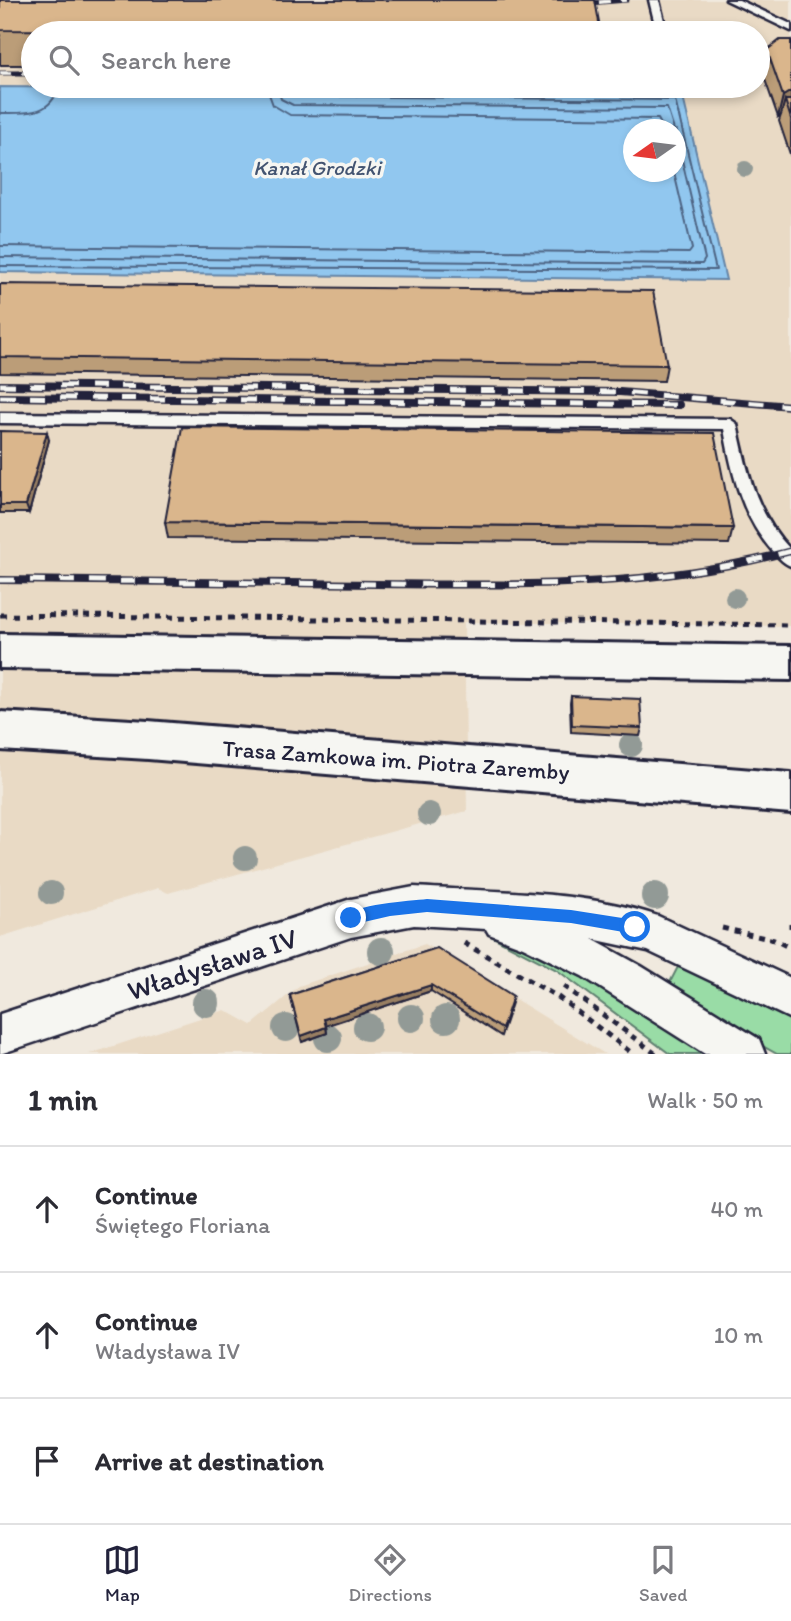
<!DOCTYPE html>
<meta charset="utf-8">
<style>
body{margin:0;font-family:Itim,sans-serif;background:#f7f7f7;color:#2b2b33}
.compass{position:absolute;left:623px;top:119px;width:63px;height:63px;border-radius:50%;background:#fff;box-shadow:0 4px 10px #0003;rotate:256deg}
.stop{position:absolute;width:21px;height:21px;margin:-16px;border:5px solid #1a73e8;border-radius:50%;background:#fff}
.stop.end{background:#1a73e8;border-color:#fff;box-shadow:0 2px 7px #0008}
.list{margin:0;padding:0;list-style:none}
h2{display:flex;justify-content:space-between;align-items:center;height:91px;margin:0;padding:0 28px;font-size:30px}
h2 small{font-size:23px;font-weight:400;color:#7c7c81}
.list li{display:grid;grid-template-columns:46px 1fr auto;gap:21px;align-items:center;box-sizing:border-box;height:126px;padding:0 28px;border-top:2px solid #e1e1e2}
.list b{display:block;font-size:26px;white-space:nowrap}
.list p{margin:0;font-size:23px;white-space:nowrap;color:#7c7c81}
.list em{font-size:23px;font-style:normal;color:#7c7c81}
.icon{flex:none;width:38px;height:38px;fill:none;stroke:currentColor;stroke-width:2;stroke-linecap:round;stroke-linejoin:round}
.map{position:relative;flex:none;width:791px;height:1054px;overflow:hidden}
.search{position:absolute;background:#fff;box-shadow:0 4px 10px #0003;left:21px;right:21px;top:21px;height:77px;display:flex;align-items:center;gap:18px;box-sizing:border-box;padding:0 24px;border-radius:38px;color:#7c7c81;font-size:26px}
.sheet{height:469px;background:#fff}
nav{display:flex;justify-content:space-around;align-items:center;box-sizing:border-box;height:98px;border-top:2px solid #e1e1e2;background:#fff;font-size:19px;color:#7c7c81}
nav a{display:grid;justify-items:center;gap:4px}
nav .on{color:#22223b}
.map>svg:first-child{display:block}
.built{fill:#e9dac5;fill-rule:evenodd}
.green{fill:#99dca6;stroke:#5e7f70;stroke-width:2}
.water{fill:#91c7ef;stroke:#6585a7;stroke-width:2;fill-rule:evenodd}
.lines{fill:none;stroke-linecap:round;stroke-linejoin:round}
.shore{stroke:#4e6483;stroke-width:2}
.service-casing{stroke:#22223b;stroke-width:5}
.minor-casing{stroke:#22223b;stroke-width:5}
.secondary-casing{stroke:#22223b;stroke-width:6}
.path{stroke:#22223b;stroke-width:5;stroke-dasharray:6 6;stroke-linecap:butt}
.service{fill:#f6f6f2;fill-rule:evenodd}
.minor{fill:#f6f6f2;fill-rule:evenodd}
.secondary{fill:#f6f6f2;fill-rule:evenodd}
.rail-far1-casing{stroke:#22223b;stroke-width:5}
.rail-casing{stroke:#22223b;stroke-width:8}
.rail-far1{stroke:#f6f6f2;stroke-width:3.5;stroke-dasharray:11;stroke-linecap:butt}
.rail{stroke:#f6f6f2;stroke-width:5;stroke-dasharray:15;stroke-linecap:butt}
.tree{fill:#929a96}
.wall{fill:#bb9d78;stroke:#22223b;stroke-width:2}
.shaded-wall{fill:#997f62;stroke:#22223b;stroke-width:2}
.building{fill:#dab68c;stroke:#22223b;stroke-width:2}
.route{fill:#1a73e8}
.labels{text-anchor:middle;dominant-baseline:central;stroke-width:7;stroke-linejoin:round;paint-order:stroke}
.far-water-label{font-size:21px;font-style:italic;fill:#435471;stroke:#f6f6f2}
.street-label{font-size:23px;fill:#22223b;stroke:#f6f6f2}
.near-street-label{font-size:28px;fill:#22223b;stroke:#f6f6f2}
</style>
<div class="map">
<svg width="791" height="1054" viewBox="0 0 791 1054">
<rect width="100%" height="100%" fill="#f0e9de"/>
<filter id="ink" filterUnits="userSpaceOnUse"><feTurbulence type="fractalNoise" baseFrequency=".0143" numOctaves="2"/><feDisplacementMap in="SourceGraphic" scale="14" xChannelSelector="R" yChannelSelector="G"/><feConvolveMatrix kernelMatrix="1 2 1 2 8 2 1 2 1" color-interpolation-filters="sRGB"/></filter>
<g filter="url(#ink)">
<g class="built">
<path d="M0,0h791v626l-327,-4 3,189 -299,82 -10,-5 -158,49v-665l726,7 -44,-186 -682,-6zM33,33h725v53h-725z"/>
<path d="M425,944l180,110h-516l136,-44 27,15 47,-39z"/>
</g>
<g class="green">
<path d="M487,934l44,10 180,110h-41l-113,-84z"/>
<path d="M682,959l109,57v38h-14l-112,-62z"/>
</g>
<path class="water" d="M0,87l682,6 44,187 -726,-8zM634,130h42v42h-42z"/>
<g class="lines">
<g class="shore">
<path d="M266,86l7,19 17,10 368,4 6,11"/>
<path d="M277,86l4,13 12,6 374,3 7,22"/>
<path d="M0,113c26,0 51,3 59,-27"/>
<path d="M0,246l689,7 3,-4 -18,-77"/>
<path d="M0,257l702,7 3,-5 -29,-125"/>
<path d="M0,266l716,4 -41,-170 -381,-4 -7,-3 -1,-7"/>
</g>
<g class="service-casing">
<g id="service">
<path d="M649,0h10l8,33h-10z"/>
<path d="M726,0h13l52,24v7z"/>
<path d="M0,413l730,6 7,5c10,48 19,90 54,126v16c-7,-2 -11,-8 -17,-13 -32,-35 -42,-79 -50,-124l-724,-6z"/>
</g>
</g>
<g class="minor-casing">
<path id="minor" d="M414,887c80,5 167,3 244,29l133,62v41l-143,-68 -56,-12 49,27 118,73 6,15h-60l-123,-78 -59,-29 -34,-13 -3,-5 -72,-4 -63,12 -351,117v-40l351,-115z"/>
</g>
<g class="secondary-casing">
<g id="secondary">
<path d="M0,634l791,12v34l-791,-12z"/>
<path d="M0,712l148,9 643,52v40l-643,-54 -148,-9z"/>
</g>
</g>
<g class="path">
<path d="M0,615l791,10"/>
<path d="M791,924v4"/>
<path d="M722,928l52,12 17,8"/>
<path d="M464,943l94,54 75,57"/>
<path d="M564,986l92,68"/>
</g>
<use href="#service" class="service"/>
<use href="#minor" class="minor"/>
<use href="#secondary" class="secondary"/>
<g class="rail-far1-casing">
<g id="rail-far1">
<path d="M577,4l50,-4"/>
<path d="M758,53l33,-11"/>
<path d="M0,73h33"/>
</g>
</g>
<g class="rail-casing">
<g id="rail">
<path d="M0,385l620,7 171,14"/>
<path d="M0,397l679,8"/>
<path d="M0,580c125,1 251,3 376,4 146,1 272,5 415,-33"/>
</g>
</g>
<use href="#rail-far1" class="rail-far1"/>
<use href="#rail" class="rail"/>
</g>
<g class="tree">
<circle cx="745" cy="169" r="8"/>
<circle cx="735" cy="598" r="10"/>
<circle cx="631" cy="745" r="12"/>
<circle cx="429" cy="814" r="12"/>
<circle cx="245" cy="858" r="12"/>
<circle cx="51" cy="893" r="12"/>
<circle cx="655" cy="896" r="14"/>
<circle cx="381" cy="951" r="14"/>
<circle cx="206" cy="1003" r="14"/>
<circle cx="411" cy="1018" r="14"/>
<circle cx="446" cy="1019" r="14"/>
<circle cx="367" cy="1027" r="14"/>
<circle cx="286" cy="1028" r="14"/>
<circle cx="328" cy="1038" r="14"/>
</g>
<g class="wall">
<path d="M0,0l601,33h-568v32h-33z"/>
<path d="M791,40v117l-12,-36 2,-6 -3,2 -16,-46 5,-21z"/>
<path d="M0,284l667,81 -3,16 -664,-8z"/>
<path d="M0,431l49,9 -20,73h-29z"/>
<path d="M165,522l568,6 -4,16 -561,-6z"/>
<path d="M571,696l71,32 -2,8 -69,-4 -1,-29z"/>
<path d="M437,948l75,55 -11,33 -70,-45 -105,34 1,8 -25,9 -12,-47z"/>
</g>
<g class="shaded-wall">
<path d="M791,91v18l-6,-9 -4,15 -3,2 5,-21z"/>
<path d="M47,432l2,8 -20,73 -3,-8z"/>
<path d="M431,985v6l-106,35 -1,-7z"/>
<path d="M326,1027l1,6 -25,9 -1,-6z"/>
</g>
<g class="building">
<path d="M0,0h595l6,33h-252l-349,-3z"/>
<path d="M780,40h11v51l-8,5 -16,-46z"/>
<path d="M785,100h6v19z"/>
<path d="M0,284l653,7 14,74 -667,-8z"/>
<path d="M182,427l532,6 19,95 -568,-6z"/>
<path d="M0,431l47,1 -21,73h-26z"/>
<path d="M571,696l69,3 2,29 -70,-3z"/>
<path d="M437,948l76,48 -11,33 -71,-44 -107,34 2,8 -25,9 -11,-41z"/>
</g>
</g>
<path class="route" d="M427,899l144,11 64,10 7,7 -7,7 -64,-11 -144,-11 -37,4 -39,9 -7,-7c8,-14 66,-17 83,-19z"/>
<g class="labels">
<g class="far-water-label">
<text x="317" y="167">Kanał Grodzki</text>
</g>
<g class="street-label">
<text transform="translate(396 760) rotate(4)">Trasa Zamkowa im. Piotra Zaremby</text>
</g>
<g class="near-street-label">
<text transform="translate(212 964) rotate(-18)">Władysława IV</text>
</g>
</g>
</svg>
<svg class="compass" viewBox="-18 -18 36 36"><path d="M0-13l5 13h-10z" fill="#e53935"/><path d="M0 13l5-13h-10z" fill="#7c7c81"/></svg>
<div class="stop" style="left:635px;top:927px"></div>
<div class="stop end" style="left:351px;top:918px"></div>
<div class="search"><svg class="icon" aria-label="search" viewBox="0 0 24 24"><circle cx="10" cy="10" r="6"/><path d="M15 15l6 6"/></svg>Search here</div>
</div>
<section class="sheet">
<h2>1 min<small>Walk · 50 m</small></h2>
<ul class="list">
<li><svg class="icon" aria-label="ahead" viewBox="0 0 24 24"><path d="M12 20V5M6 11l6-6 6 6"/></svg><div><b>Continue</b><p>Świętego Floriana</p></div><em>40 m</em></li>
<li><svg class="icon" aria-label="ahead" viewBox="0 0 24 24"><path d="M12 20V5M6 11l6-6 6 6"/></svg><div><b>Continue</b><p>Władysława IV</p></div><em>10 m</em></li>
<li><svg class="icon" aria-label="arrive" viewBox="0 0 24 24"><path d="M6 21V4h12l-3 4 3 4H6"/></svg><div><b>Arrive at destination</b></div></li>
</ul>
</section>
<nav>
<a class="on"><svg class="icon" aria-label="map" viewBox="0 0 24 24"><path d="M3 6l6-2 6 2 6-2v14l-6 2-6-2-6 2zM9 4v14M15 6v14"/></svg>Map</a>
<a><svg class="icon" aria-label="directions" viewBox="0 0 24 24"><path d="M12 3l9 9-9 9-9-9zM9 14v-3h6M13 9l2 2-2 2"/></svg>Directions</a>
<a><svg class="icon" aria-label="saved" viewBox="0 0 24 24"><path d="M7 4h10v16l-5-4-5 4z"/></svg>Saved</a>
</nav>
